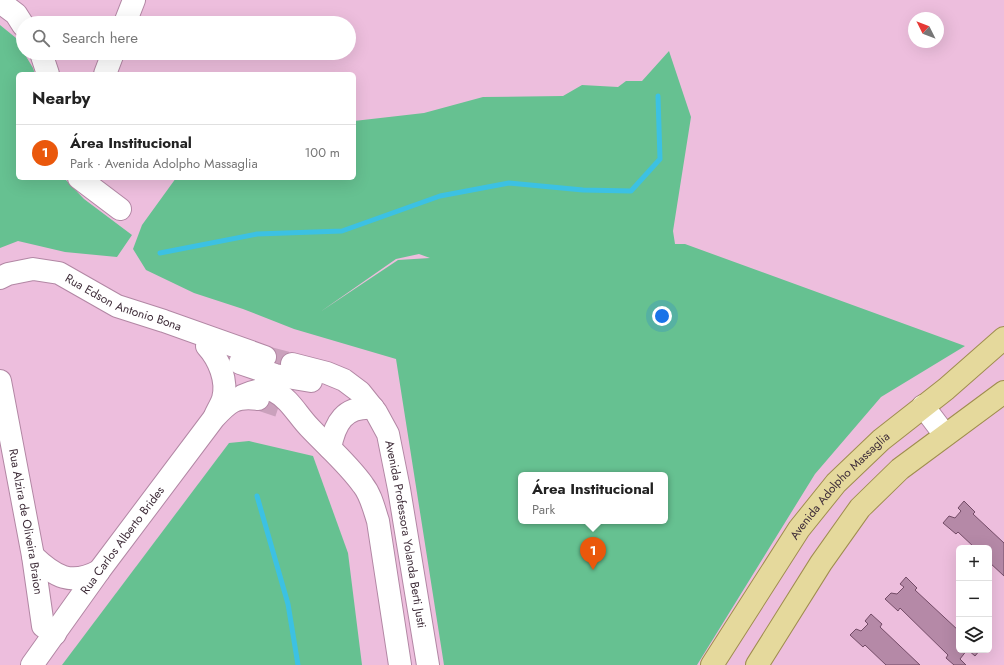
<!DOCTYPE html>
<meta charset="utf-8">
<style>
body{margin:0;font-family:Jost,sans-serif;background:#f2f2f2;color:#222}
.controls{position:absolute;right:12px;bottom:12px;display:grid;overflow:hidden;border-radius:6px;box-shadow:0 4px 16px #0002}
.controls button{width:36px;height:36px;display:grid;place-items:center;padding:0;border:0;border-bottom:1px solid #e0e0e0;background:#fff;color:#222;font:20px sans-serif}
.compass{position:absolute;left:908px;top:12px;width:36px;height:36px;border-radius:50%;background:#fff;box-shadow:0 4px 16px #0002;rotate:312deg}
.you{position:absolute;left:662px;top:316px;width:14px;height:14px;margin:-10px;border:3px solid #fff;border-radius:50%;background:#1a73e8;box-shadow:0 0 0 6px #1a73e833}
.badge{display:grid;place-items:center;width:26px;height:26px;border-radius:50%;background:#ea580c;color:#fff;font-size:13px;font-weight:700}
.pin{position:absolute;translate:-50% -33px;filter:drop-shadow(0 1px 2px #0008)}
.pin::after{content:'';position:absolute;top:21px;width:14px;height:12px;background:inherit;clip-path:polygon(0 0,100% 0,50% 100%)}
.popup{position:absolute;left:518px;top:472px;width:150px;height:52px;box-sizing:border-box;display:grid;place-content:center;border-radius:6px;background:#fff;filter:drop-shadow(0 1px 3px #0005);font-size:13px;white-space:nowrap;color:#767676}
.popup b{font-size:15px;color:#222}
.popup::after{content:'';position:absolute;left:50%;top:100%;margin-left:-8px;border:8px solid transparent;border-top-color:#fff}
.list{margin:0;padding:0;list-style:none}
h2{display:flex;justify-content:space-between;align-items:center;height:52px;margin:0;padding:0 16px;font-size:17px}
h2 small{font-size:13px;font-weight:400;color:#767676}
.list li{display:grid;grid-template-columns:26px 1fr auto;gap:12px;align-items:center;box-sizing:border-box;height:56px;padding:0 16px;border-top:1px solid #e0e0e0}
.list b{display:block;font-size:15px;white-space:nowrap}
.list p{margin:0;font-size:13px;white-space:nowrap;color:#767676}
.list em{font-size:13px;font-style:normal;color:#767676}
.icon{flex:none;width:22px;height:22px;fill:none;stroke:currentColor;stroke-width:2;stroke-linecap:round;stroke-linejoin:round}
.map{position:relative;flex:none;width:1004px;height:665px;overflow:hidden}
.search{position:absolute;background:#fff;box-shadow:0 4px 16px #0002;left:16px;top:16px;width:340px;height:44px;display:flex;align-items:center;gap:10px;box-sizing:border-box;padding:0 14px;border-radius:22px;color:#767676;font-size:15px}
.panel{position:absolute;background:#fff;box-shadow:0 4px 16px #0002;left:16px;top:72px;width:340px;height:108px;border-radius:6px}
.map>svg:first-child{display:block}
.green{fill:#66c191;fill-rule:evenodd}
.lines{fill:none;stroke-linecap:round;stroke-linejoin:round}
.stream{stroke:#3cc1e3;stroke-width:5}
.building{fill:#b589a7;stroke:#734b66}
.minor-tunnel{stroke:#caa1bc;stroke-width:22;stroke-dasharray:22 11;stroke-linecap:butt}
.minor-casing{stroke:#b287a4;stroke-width:24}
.major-casing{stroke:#9f8d4e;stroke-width:24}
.minor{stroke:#fff;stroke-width:22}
.major{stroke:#e5d99c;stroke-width:22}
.labels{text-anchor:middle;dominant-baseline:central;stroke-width:3;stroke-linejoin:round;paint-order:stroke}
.street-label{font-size:12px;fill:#3f2d39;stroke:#facbea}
</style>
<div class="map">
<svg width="1004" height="665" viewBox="0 0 1004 665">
<rect width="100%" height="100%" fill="#edbedd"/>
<g class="green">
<path d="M0,25l16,13 7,15h1l9,15 2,6h-17v104h46l20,21 48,36 -15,22 -52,-5 -47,-11 -18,7z"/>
<path d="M669,51l22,66 -18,114 2,13h10l280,102 -84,51 -66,77 -118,191h-253l-48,-306 -102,-30 -51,-20 -49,-16 -48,-23 -13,-21 9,-24 34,-47h178v-57l70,-8 59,-16 80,-1 19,-11 36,2 8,-6h16zM419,254l11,4 -32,2 -78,52 76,-53zM521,475h144v46h-144z"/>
<path d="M249,441l64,15 35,97 14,112h-300l167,-222z"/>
</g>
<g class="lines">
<g class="stream">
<path d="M160,253l97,-19 85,-3 98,-35 69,-13 74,7 48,1 29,-32 -2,-63"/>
<path d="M257,496l31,108 10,61"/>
</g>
</g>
<g class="building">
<path d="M964,501l11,11 -2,2 31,29v33l-15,-14v-14h-14l-17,-16 -2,2 -13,-11 6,-7 6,2 6,-7 -3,-3z"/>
<path d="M906,577l11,11 -2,2 44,41v19h8l-7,9 6,6h-12l-8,-7 2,-3 -48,-47 -2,3 -13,-12 6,-6 6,1 7,-7 -4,-3z"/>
<path d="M871,614l11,10 -2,3 40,38h-34l-21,-20 -2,2 -13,-12 6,-6 5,2 7,-7 -3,-3z"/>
<path d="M968,650h12l-5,6z"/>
</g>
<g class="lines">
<g class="minor-tunnel">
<path d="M265,357l27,7"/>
<path d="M258,399l24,8"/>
</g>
<g class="minor-casing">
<g id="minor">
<path d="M0,2l16,12 7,11"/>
<path d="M125,23l9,-23"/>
<path d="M41,53l7,21"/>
<path d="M105,74l8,-21"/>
<path d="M79,178l41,31"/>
<path id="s1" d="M0,278l8,-4 25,-5 26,4 58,33 47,15 101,36"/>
<path d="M207,346c12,13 21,35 16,53 -2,6 -6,12 -8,17"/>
<path d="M240,363l35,12 36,6"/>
<path id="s2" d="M292,364l35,9 17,7 16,12 16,20 12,22 11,55 29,176"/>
<path id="s3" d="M0,381l33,175 10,70 12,8"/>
<path d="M242,396c9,-4 22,-9 32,-5 16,8 24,25 36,37 18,19 38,36 53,57 8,10 11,24 15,36l22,144"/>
<path d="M923,406l22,29"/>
<path d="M330,448c5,-25 14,-42 43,-40"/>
<path d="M33,556c22,21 38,30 66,15"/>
<path id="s4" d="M32,665l67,-94 115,-153c15,-16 21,-22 44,-19"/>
</g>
</g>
<g class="major-casing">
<g id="major">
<path id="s5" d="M712,665l87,-136 37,-46 45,-43 65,-51 58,-51"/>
<path d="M757,665l64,-102 39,-55 40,-39 104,-77"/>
</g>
</g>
<use href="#minor" class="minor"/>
<use href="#major" class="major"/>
</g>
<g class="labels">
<g class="street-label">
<text stroke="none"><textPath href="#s1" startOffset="132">Rua Edson Antonio Bona</textPath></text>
<text stroke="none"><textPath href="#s5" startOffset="221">Avenida Adolpho Massaglia</textPath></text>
<text stroke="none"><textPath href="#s3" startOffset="143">Rua Alzira de Oliveira Braion</textPath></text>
<text stroke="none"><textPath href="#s2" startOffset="227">Avenida Professora Yolanda Berti Justi</textPath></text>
<text stroke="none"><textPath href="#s4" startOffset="154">Rua Carlos Alberto Brides</textPath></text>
</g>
</g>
</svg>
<div class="controls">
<button>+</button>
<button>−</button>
<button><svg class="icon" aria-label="layers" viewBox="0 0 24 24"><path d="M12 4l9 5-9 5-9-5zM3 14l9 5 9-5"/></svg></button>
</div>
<svg class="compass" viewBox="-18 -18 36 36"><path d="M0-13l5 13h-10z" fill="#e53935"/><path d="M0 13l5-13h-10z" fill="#767676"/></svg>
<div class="you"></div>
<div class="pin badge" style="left:593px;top:570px">1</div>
<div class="popup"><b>Área Institucional</b>Park</div>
<div class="search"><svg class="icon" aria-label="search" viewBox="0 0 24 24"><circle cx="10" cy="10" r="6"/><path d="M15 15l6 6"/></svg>Search here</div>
<section class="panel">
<h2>Nearby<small></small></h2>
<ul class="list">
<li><span class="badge">1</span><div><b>Área Institucional</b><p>Park · Avenida Adolpho Massaglia</p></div><em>100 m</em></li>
</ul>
</section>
</div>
